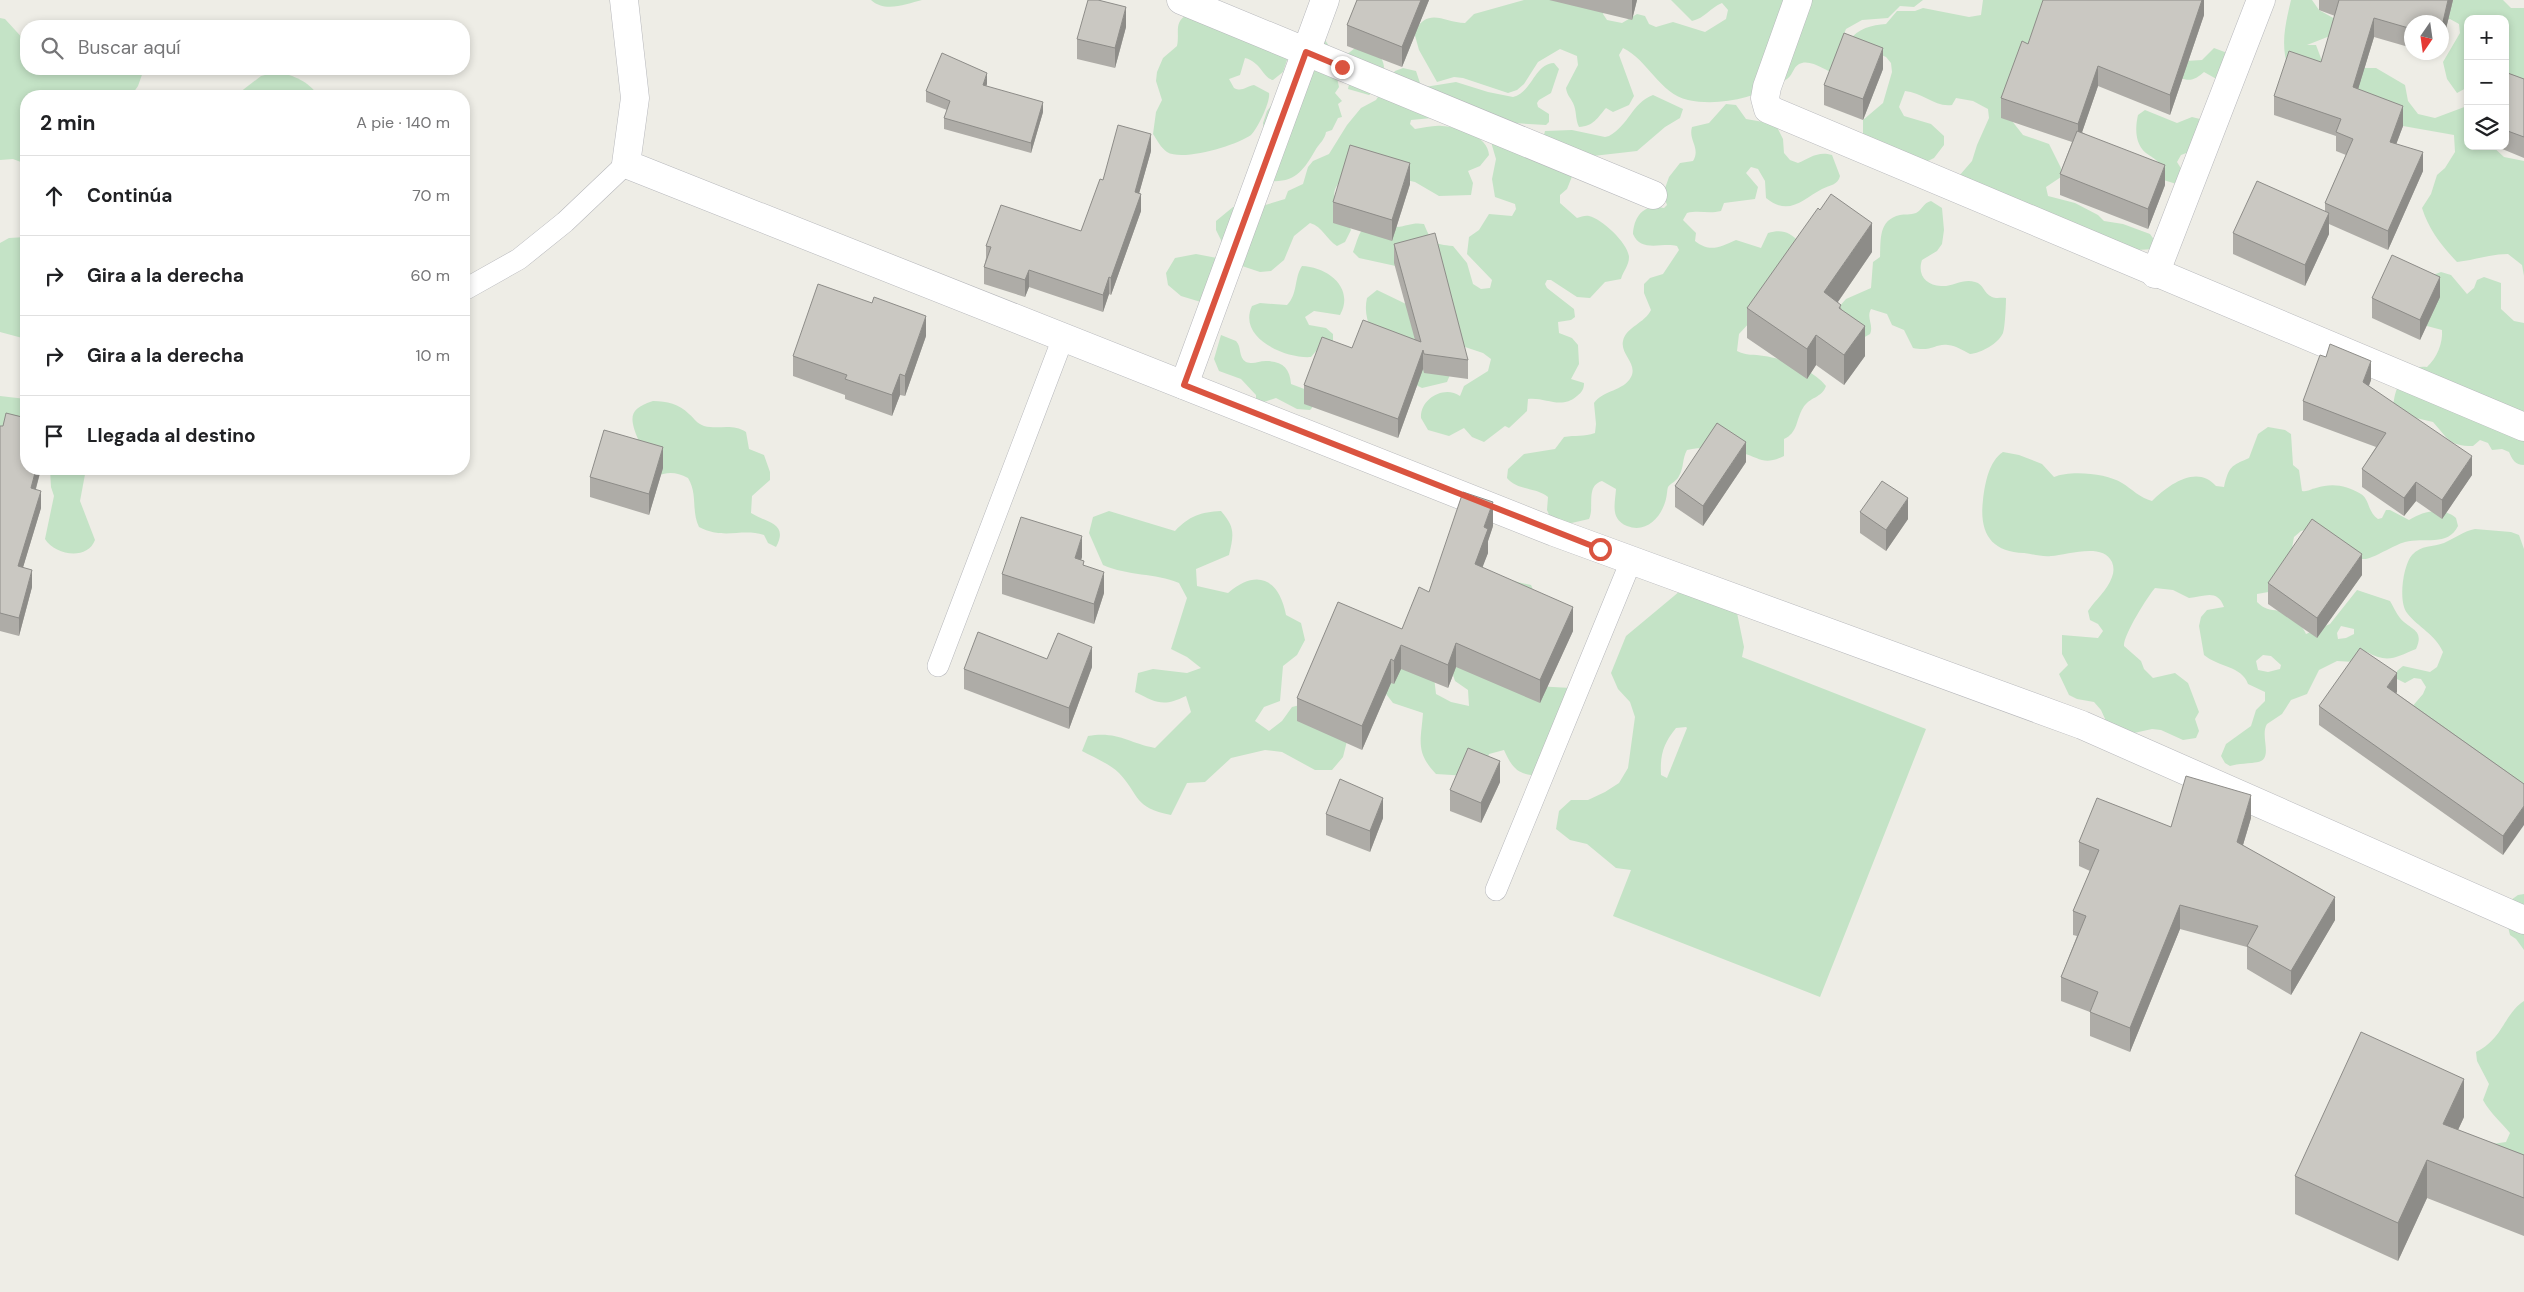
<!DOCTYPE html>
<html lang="es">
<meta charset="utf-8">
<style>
body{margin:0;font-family:"DM Sans",sans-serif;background:#f2f2f2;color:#202124}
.controls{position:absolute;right:15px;top:15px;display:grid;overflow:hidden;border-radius:10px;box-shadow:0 2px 8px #0003}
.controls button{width:45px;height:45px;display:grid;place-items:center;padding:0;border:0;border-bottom:1px solid #e0e0e0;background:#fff;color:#202124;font:25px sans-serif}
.compass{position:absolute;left:2404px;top:15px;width:45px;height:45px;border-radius:50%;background:#fff;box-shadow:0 2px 8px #0003;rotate:193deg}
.stop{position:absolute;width:15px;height:15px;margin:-11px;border:4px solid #da5440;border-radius:50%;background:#fff}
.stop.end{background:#da5440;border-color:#fff;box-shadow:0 1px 5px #0008}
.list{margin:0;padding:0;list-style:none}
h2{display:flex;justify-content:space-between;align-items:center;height:65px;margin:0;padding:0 20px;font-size:21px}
h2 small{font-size:16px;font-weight:400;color:#757577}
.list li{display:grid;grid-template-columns:32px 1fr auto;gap:15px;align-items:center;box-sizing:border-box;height:80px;padding:0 20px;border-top:1px solid #e0e0e0}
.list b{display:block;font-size:19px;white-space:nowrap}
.list em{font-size:16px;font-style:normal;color:#757577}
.icon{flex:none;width:28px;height:28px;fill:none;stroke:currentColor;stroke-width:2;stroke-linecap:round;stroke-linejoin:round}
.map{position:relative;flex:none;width:2524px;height:1292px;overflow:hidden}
.search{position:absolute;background:#fff;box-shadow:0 2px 8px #0003;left:20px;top:20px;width:450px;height:55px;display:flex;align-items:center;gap:12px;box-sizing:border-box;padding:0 18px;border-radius:20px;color:#757577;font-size:19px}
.panel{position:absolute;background:#fff;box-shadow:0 2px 8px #0003;left:20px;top:90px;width:450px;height:385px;border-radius:20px}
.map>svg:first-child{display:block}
.green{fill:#c4e3c6;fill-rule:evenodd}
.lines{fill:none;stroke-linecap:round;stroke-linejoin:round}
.lane-casing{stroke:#b6b7bb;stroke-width:22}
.street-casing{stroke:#b6b7bb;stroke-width:29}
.lane{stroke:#fff;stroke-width:21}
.street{stroke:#fff;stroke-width:28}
.wall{fill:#aeaca7}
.shaded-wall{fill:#8d8c88}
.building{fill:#cac8c2;stroke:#8d8c88}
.route{stroke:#da5440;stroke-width:6}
</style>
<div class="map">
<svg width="2524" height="1292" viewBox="0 0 2524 1292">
<rect width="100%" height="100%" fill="#eeede6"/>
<g class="green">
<path d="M871,0h51c-16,4 -37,13 -51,0z"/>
<path d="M1524,0h85l-6,14 4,6 15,3 15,-9 8,2 4,8 7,3 17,-5 32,10 21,-13 2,-9 -6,-7c-12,5 -17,15 -30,18l-21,-21h252l-9,7 -14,-1 -12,12 -26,2 -16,9 -3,7 -5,39c-11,-3 -25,-15 -36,-12 -9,2 -8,11 -15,16 -27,18 -67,28 -99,21 -28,-6 -40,-40 -65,-52l-4,7 15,41 -5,9 -16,7 -7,-4c-9,10 -12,18 -27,19 -4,-8 -2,-16 -6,-24 -3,-6 -6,-8 -7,-15l12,-23 -1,-9 -17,-7 -22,13 -14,22 -7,6 -9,3 -45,-15 -9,-1 -17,5 -18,-32 -5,-18c15,-26 30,-9 51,-9l9,-9z"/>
<path d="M1983,0h65l-36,121 11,14 26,9 12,24v9l-15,10 2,9 27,7 23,12 6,6 19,3 27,10 5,7v8l-19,1 -177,-74 13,-15 5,-16 12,-27 -1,-9 -15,-8 -17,-3 -4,7c-16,3 -30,-13 -47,-14l-6,16 5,9 27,8 13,12v9l-10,13 -8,4 -63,-26v-16l20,-17 9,-31 -1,-9 -5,-6 -37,-16c9,-13 23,-16 37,-17l11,-13h18l8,-3 46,9 12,-2z"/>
<path d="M2291,0h21l7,10 16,9v15l-28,11h9l6,16 -33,10c-9,-26 -4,-45 2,-71z"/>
<path d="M2406,0h97l8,8h13v82l-19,-13v-58h-37v68l-11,6 -10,-14 -4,-17 17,-29 -1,-9 -9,-5 -11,3z"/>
<path d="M1188,14l80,37 10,-7 12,7 -7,21 -10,8c-10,-2 -12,-18 -28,-22l-5,17 -11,4 5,9c8,4 11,-1 20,-3l15,8c2,8 -12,37 -18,42 -14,10 -68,27 -84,17 -6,-4 -10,-12 -14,-18l3,-22 6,-12 -6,-19 1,-9 6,-14 14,-12c3,-14 -4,-24 11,-32z"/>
<path d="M0,18l5,1 21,23v27h118l-6,17 -7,10h-105v68l-13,-5 -13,1z"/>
<path d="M1323,37l10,15 12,4 10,-8 25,8c9,14 3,31 -11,39l-21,-6 1,-5 -12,-6 2,9 -4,6 7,8 -4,3 4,13 -4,1 -6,12 -6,2c-1,7 -6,11 -10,17 -12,21 -21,34 -46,32l-7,-58 4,-12z"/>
<path d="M2214,48l16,6 -10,27 -16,-9c-8,7 -13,10 -24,6l5,-17 17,-1z"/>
<path d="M1554,63l5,6 -8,24 -12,7 -2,3 1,4 11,7v8l-3,3 -114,-7 -21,2 -1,4 5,5c9,-1 18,-4 27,-3 17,1 46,10 47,29l-9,11 -12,5 5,12 -2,12 -32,1 -24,-14 -9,-2 -68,4c-12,16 8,30 13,46l-6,12 -8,4c-11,-7 -14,-19 -27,-23l-16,13 -10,24 -13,11 -11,1 -18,-6 -38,37 -23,-7 -13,-11 -2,-12 9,-15 21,-4 21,4 5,-16 -6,-12v-9l17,-14h26l26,-8 3,-8 15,-7 5,-17 5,-6 16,-7 18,-29 14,-17 15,-8 19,-29 8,-3 13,3 5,15 4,1 31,-5 32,10 25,5c19,-4 21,-33 41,-34z"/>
<path d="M2358,68h18l29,17 3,16 10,13 17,4 32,-12 1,40h24l12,11 20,4v115l-2,-11 -14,-11c-17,0 -33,6 -51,8 -16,-17 -28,-32 -35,-54l9,-14 6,-19 8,-7 10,-16 -1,-17 -51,-9 -2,-8 -32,-11 -15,-22z"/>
<path d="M277,72c19,4 30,9 42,24h-84l26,-20z"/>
<path d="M1653,95l30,14 -3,9 -15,9 -28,24 -44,5 -20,18 -6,15 -7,6v8l17,15c4,-1 8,-3 12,-2 13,3 39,27 40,41 0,9 -6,14 -8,22l-16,3 -15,16 -13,-1 -26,-17h-4l-2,4 2,4 27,21 1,8 -4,3 -13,2 1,11 13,5 6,7 1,19 -8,15 13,4c0,6 -2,9 -7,13 -16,14 -31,1 -49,3l-1,12 -18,17 -4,-2 -21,16 -12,-5 -8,-9 -15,8 -21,-6 -7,-12c-1,-19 23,-33 39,-22l4,-10 24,-15 3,-12 -8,-6 -21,-7 -15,36 -25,6 -8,-4c-19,-23 -55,-52 -47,-86l10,-8 29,14 46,-2 -6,-25 -87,-19 -6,-6c6,-15 7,-33 29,-28 4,1 11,4 15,3 10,-1 16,-5 27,-3 8,20 10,20 29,22l14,17 6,21 8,5 9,-1 2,-8 -25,-26 2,-17 10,-7 10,-16 23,2 4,-7 -1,-5 -20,-7 -3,-18 4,-20 -5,-17 53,-7 1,-4 27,-1 33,7 4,-1c21,-12 22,-32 44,-41z"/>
<path d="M1726,104l10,1 10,14 23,4 8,4 6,12 1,14 6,7 8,3c13,-5 19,-12 34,-8l8,21c-2,9 -10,9 -18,13 -19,10 -33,28 -56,9l-1,-17 -7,-12 -7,-2 -5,6 12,14 -3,12 -31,4 -3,8c-12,3 -22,-1 -34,2l-4,7 13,13 -1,8c15,12 25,6 41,-1l25,8 7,-15c14,-4 22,-1 31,9l-48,79 -12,13 -2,17c9,5 17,3 27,5 21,3 48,13 62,30 -4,12 -17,11 -23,22 -7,11 -5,25 -19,31v17c-21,10 -23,2 -42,-3 -18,-5 -36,-7 -55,-3 -5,9 -3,18 -8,26 -2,5 -8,7 -11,11 -1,3 -1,8 -2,12 -4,17 -19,35 -39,27 -17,-7 -12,-22 -11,-37l-14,-8c-17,5 -7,26 -13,38l-22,5 -17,-7 -3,-7 1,-13c-12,-10 -30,-6 -41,-19l1,-9 16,-15 31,-5 9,-12c11,-2 20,0 31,-4l1,-9 -2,-21c9,-13 30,-12 37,-26 7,-13 -11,-23 -8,-36 3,-14 22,-18 28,-31l-7,-17v-9l6,-6 13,-4 16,-24 -2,-4c-15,-4 -36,7 -44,-12 1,-18 11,-31 31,-26l3,-3 -4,-11 6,-17 11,-14 13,-2c8,-13 -5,-21 -1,-34l17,-4z"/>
<path d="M2145,110l32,13 15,-6 8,2 -11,33 -8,3 -4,7 5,8 1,16 -26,-8 2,-15c-4,-5 -8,-6 -13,-10 -11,-9 -11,-25 -8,-38z"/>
<path d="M1931,201l11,7 2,22 -2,14 -5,7 -15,9c-5,15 4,25 19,26 12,1 22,-8 34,-4 9,2 8,11 17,15 5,2 9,0 14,1 0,7 -1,30 -3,35 -5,11 -22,20 -33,21 -8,-4 -13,-8 -22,-9 -12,-2 -16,7 -35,3l-9,-18 -12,-5 -5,-11 -16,-5c-5,9 3,16 -1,25l-7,4 -34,-20 17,-19 25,-11 2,-26 7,-5c1,-17 -2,-37 20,-42 4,-1 11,0 16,-2 6,-3 7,-10 15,-12z"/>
<path d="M26,237v102l-26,-7v-89l9,-5z"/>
<path d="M1302,266c26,1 53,22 38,49l-26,-4 -9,6 4,8 17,3 7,6v8l-16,8 -6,7c-25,2 -74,-19 -59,-51l8,-3 27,2c11,-11 7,-27 15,-39z"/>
<path d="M2441,272l10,3 16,19 7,-6 3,-8 7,-3 17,6v26l13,12 10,2v142c-9,0 -12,-6 -15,-13l-7,-3 -10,1 -4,-7 -8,-3 -7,6c-25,0 -25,-8 -40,-24l-34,-8 -6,-7c2,-20 11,-43 34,-40 10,-9 16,-24 15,-37l-15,-4 -6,-4 12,-47z"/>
<path d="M1221,335l15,6c6,6 2,16 10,21 8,3 12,-1 20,-1 16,0 24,7 25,23l16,6c4,7 10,14 3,20l-13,-1 -21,-11 -12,4 -8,-2v-5l-15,-16 -22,-8 -5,-12z"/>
<path d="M0,396l26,3v27l-26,2z"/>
<path d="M653,401c14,0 26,3 36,13 6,5 7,9 15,12 15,4 28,-3 42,6l3,17 15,6 6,17v8l-18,16 -1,17c16,10 38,10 25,34l-8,-4 -4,-8c-23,-7 -40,5 -65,-8 -8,-16 -1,-33 -11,-49 -12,-6 -20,-7 -33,-1l-20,-30 3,-8c-9,-22 -9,-30 15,-38z"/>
<path d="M2268,427l17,3 6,4 2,31 6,5 3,21c6,1 8,-2 14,-3 16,-5 30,-3 45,6 9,6 6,17 17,25l4,-1 4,-8h4l19,10c14,-9 34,-14 47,-2l2,8c-10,21 -34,11 -53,16 -12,3 -33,18 -42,17 -21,-2 -38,-18 -54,-30l-8,2 -7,6 -3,16 -17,38 -17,3v8c8,8 12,7 22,9 10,4 24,14 27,23l24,-10 27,-34 33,11c3,5 6,12 10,17 10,12 25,11 16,31 -20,8 -28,15 -49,3l-13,10 -17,-1 -18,9 -12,24 -16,6 -9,14 -15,10c-7,11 5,31 -6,37 -7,3 -22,2 -31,5l-5,-3 -4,-7 5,-12 25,-18 5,-16 9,-9v-9l-17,-8c-6,-18 -30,-17 -44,-29l-5,-29 2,-9 6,-7 17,-3c-7,-19 -20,-10 -35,-9l-16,-8 -18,-2c-8,9 -32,48 -31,58l17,15 3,8 9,9 22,-5 13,10 11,29 -4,7 4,12 -3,7 -13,2 -22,-10 -9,-1 -18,4 -28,-12 -5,-11 -7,-8 -17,-3 -8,-4 -10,-21 9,-9 -6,-11v-19l36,3 5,-7 -5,-7 -8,-4 -2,-9c8,-12 19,-20 24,-34 2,-5 2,-10 0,-15 -9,-20 -45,-7 -61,-6 -9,1 -18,-2 -27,-3 -33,-1 -45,-20 -41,-53 2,-17 6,-39 20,-48l16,3 23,9 12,13c16,-7 53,-4 68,6 10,6 18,15 30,18 16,-16 45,-37 64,-15l8,1c5,-21 7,-21 25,-29l9,-24zM2341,626l13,3v5l-8,4 -8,1 -1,-6zM2263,655l8,1 10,9 -1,4 -12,3 -10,-2 -2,-9z"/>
<path d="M50,469h36l-6,32 15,39c-8,21 -40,15 -50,-1l9,-43 -3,-9z"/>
<path d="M1109,511l66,20c14,-15 26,-19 46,-20 14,16 13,23 8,44l-33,14 1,17 31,7c29,-25 51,-14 58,22l15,8 4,17 -8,15 -14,11 -3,35 -16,6 -9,14 14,10 13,-10 10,-14 16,-4 39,38 -4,16 -11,13h-17l-33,-18 -17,-2 -34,8 -26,24 -18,1 -16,32c-38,-8 -30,-18 -52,-42 -9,-9 -26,-16 -37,-22l6,-15c30,-5 40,7 67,12l36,-36 -5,-16c-23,11 -29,7 -51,-4l3,-19 15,-4 34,4 14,-5 -14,-11 -16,-8 16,-51 -8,-15c-24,-10 -51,-7 -76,-18l-14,-32 4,-16z"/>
<path d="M2475,529l36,3 8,3 5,14v240l-113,-81 12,-14 3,-7 -5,-8 -7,-1 -9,5 -8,-4v-8l6,-5 27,6 7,-5 6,-15c-8,-18 -24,-24 -36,-39 -9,-11 -4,-48 5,-58 9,-10 21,-8 32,-12 11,-5 20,-12 31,-14z"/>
<path d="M1444,577l69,4 18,4 7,16 -3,85 36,2 -28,88c-23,-1 -29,-4 -39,-26l-15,4 -5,18 -16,4 -32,-2c-21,-22 -15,-33 -13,-61l-30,-10 -10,-13 18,-24 33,11 2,17 15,8 18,4 -1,-16 -13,-9 -25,-77v-17z"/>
<path d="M1680,591l57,22 7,34 -2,10 184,72 -106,268 -207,-81 18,-46 -15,-2 -29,-24 -17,-4 -14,-11 3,-18 12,-11h17l17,-8 14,-9 9,-15 7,-51 -5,-15 -12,-13 -7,-16 15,-37zM1686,727l1,1 -20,50 -6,-3c-1,-20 2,-31 15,-47z"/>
<path d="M2524,894v56l-8,-11 -6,-4 -2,-8 3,-27 7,-5z"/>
<path d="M2524,1001v155l-45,-10 27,-4 4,-9c-9,-11 -20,-20 -27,-33l6,-16 -12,-23 -1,-9c28,-14 27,-37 48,-51z"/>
</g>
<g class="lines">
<g class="lane-casing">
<g id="lane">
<path d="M464,290l55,-31 46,-37 61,-58"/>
<path d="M938,666l125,-328"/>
<path d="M1496,890l135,-329"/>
</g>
</g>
<g class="street-casing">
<g id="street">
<path d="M624,0l11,98 -9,66 928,368 528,193 442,195"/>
<path d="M1181,0l472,195"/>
<path d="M1798,0l-31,87 -2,11 3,11 756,318"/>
<path d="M2155,274l106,-274"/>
<path d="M1184,385l141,-385"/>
</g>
</g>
<use href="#lane" class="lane"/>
<use href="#street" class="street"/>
</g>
<g class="wall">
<path d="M1357,0h72l-27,67 -55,-21v-21z"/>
<path d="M1549,0h88l-5,20z"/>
<path d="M2204,0v15l-34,100 -72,-29 -16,46 83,53 -17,44 -88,-34v-21l12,-32 -71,-24v-20l27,-54z"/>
<path d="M2319,0h134l-11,45v-23h-30v26l-38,-11 -16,52 45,37 -7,18 27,27 -35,79 -59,-26v10l-24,52 -72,-32v-21l92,-22v-8l21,-48 -10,-4v-15l-62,-21v-19l47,-34 14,-46 -16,-6z"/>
<path d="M1126,27l-11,41 -38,-9v-20z"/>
<path d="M2426,52h14l-1,4z"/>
<path d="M1883,69l-20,51 -39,-15v-20z"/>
<path d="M2505,72l19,7v79l-29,-12h10z"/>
<path d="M987,84l-1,2 57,26 -12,41 -87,-24v-11l3,-8 -21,-8v-11z"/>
<path d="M1151,151l-12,42 2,18 -30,84 -2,-1 -6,18 -74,-25 -4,10 -41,-13v-17l2,-9v-12l95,-15 22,-51z"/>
<path d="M1410,184l-18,57 -59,-18v-21z"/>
<path d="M1394,244l74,116v19l-44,-6 -1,-4 -25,69 -94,-34v-19l48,-37 63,-8 -21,-77z"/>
<path d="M1872,252l-34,50 27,54 -21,29 -28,-20 -9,14 -60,-41v-30z"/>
<path d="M2440,297l-20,43 -48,-22v-20z"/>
<path d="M926,336l-21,60 -5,-1 -8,21 -47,-17v-4l-52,-19v-20z"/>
<path d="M2371,380l-2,6 103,89 -30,44 -26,-18 -12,15 -42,-29v-18l14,-22 -73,-27v-19z"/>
<path d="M0,426l41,43 -5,20 5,19 -18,59 9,20 -13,49 -19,-5z"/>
<path d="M1746,462l-43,64 -28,-19v-21z"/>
<path d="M663,468l-14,47 -59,-18v-20z"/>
<path d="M1860,512l48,7 -22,32 -26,-18z"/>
<path d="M1493,526l-5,15v12l-6,14 91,64 -33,72 -84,-36 -8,21 -47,-19 -7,15 -3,-1 -29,67 -65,-29v-23l105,-69 27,-37z"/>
<path d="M1082,557l-1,3 3,6 20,27 -10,31 -92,-30v-20z"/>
<path d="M2362,575l-45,63 -49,-34v-21z"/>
<path d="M1047,659l45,8 -23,62 -105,-40v-20z"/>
<path d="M2397,692l-1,1 128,91 -21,71 -184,-130v-19z"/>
<path d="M1500,782l-19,41 -31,-12v-21z"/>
<path d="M1326,814l57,4 -13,34 -44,-17z"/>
<path d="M2251,818l-8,27 92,75 -44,75 -44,-26v-22l-67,-18 -50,123 -40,-16v-24l-29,-11v-24l16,-41 -4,-1v-24l17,-40 -11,-5v-24l92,-15z"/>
<path d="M2464,1117l-6,13 66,25v81l-97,-38 -29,63 -103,-47v-38z"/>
</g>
<g class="shaded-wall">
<path d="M1421,0h8l-27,67v-20z"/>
<path d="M1632,0h5l-5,20z"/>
<path d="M2202,0h2v15l-34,100v-20z"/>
<path d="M2448,0h5l-11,45v-19z"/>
<path d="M1126,7v20l-11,41v-20z"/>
<path d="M2374,18v19l-21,69v-19z"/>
<path d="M1883,48v21l-20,51v-21z"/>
<path d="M2098,66v20l-20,58v-20z"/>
<path d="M987,73v11l-4,11v-10z"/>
<path d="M1043,102v10l-12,41v-10z"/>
<path d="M2403,106v20l-13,35v-19z"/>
<path d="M1151,134v17l-16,57 6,-14v17l-30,84v-17z"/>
<path d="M2423,152v19l-35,79v-19z"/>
<path d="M1410,163v21l-18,57v-21z"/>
<path d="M2165,165v20l-17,44v-20z"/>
<path d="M2329,213v21l-24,52v-21z"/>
<path d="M1872,223v29l-48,70v-30z"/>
<path d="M1029,270v17l-4,10v-17z"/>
<path d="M1109,277v17l-6,18v-17z"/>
<path d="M2440,277v20l-20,43v-20z"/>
<path d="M926,316v20l-21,60v-20z"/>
<path d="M1865,326v30l-21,29v-30z"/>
<path d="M1816,335v30l-9,14v-30z"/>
<path d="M1423,350v19l-25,69v-19z"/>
<path d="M2371,361v19l-8,20v-18z"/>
<path d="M900,374v21l-8,21v-21z"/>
<path d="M1746,442v20l-43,64v-20z"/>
<path d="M663,447v21l-14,47v-21z"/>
<path d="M2472,456v19l-30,44v-19z"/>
<path d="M36,469h5l-10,37v-18z"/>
<path d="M2416,482v19l-12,15v-18z"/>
<path d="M41,491v17l-23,76v-18z"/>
<path d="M1908,498v21l-22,32v-21z"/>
<path d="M1493,502v24l-5,15v12l-13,34v-23l9,-37z"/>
<path d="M1082,536v21l-7,21v-20z"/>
<path d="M2362,554v21l-45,63v-20z"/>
<path d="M32,570v17l-13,49v-18z"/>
<path d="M1104,572v21l-10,31v-20z"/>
<path d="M1573,607v24l-33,72v-23z"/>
<path d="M1456,643v24l-8,21v-23z"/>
<path d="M1401,645v24l-7,15v-23z"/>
<path d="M1092,647v20l-23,62v-21z"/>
<path d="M1391,659v24l-29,67v-24z"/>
<path d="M2397,673v19l-10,14v-19z"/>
<path d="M1500,761v21l-19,41v-20z"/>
<path d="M2251,795v23l-14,47v-23z"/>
<path d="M1383,798v20l-13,34v-21z"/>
<path d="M2524,806v19l-21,30v-19z"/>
<path d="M2335,897v23l-44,75v-24z"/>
<path d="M2180,905v24l-50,123v-24z"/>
<path d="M2464,1079v38l-21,45v-38z"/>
<path d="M2427,1160v38l-29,63v-38z"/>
</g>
<g class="building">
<path d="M1088,0h10l28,7 -11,41 -38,-9z"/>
<path d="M1357,0h64l-19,47 -55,-22z"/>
<path d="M2043,0h159l-32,95 -72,-29 -20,58 -77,-26 21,-57 6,3z"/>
<path d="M2339,0h109l-6,26v-4h-30v7l-38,-11 -21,69 50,19 -13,36 33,10 -35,79 -63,-28 28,-64 -17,-7 5,-13 -67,-23 15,-45 32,11z"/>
<path d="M1844,33l39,15 -20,51 -39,-14z"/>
<path d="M942,53l45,20 -4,12 60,17 -12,41 -87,-25 6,-17 -24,-10z"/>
<path d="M2505,72l19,7v58l-19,-7z"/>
<path d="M1118,125l33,9 -16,58 6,2 -30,84 -2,-1 -6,18 -74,-25 -4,10 -41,-13 7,-20 -5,-1 15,-41 80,26 19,-52 3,1z"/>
<path d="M2077,131l88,34 -17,44 -88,-35z"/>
<path d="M1350,145l60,18 -18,57 -59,-18z"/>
<path d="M2257,181l72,32 -24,52 -72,-32z"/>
<path d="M1831,194l41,29 -48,69 17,13 -2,3 26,18 -21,29 -28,-20 -9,14 -60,-41 71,-100 2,2z"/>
<path d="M1435,233l33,127 -44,-6 -1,-4 -25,69 -94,-34 18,-48 30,11 11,-28 58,22 -27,-98z"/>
<path d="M2392,255l48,22 -20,43 -48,-22z"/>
<path d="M818,284l54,19 2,-6 52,19 -21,60 -5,-2 -8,21 -47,-16 2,-4 -54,-19z"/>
<path d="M2330,344l41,17 -8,21 109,74 -30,44 -26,-18 -12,16 -42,-29 24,-36 -83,-32 17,-46 6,2z"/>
<path d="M6,413l20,5v51h10l-5,19 10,3 -23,75 14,4 -13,48 -19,-5v-187h3z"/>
<path d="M1717,423l29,19 -43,64 -28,-20z"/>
<path d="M604,430l59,17 -14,47 -59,-17z"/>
<path d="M1882,481l26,17 -22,32 -26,-18z"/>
<path d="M1463,492l30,10 -9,25 4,2 -13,35 98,43 -33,73 -84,-37 -8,22 -47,-20 -7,16 -3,-2 -29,67 -65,-28 41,-96 64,27 17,-42 10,5z"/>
<path d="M1021,517l61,19 -7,22 9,3 -1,4 21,7 -10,32 -92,-30z"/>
<path d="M2312,519l50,35 -45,64 -49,-35z"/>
<path d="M978,632l69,27 11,-26 34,14 -23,61 -105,-39z"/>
<path d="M2360,648l37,25 -10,14 137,97v22l-21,30 -184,-130z"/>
<path d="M1468,748l32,13 -19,42 -31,-13z"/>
<path d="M2186,776l65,19 -14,47 98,55 -44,74 -44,-25 11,-20 -78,-21 -50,123 -40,-16 8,-20 -37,-15 25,-61 -13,-5 26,-61 -20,-8 18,-44 74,29z"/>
<path d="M1340,779l43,19 -13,33 -44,-17z"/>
<path d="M2361,1032l103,47 -21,45 81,31v43l-97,-38 -29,63 -103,-47z"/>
</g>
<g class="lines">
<path class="route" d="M1342,67l-36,-15 -122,333 416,164"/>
</g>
</svg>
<div class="controls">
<button>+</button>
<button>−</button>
<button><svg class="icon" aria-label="layers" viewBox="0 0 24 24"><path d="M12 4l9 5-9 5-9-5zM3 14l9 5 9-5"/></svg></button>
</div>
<svg class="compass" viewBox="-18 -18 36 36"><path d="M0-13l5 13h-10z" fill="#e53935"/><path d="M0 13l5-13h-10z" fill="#757577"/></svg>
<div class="stop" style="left:1600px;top:549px"></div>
<div class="stop end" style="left:1342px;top:67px"></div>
<div class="search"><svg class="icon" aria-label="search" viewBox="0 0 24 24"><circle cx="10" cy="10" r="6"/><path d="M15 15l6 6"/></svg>Buscar aquí</div>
<section class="panel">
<h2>2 min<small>A pie · 140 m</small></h2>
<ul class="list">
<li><svg class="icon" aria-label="ahead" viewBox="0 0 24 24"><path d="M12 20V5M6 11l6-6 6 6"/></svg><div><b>Continúa</b></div><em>70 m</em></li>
<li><svg class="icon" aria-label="right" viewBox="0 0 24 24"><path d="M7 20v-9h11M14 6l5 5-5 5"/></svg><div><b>Gira a la derecha</b></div><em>60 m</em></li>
<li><svg class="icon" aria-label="right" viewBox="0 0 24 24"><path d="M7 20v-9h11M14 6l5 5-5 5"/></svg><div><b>Gira a la derecha</b></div><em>10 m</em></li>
<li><svg class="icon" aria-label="arrive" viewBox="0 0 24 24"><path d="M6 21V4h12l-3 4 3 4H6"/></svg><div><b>Llegada al destino</b></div></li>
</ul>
</section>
</div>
